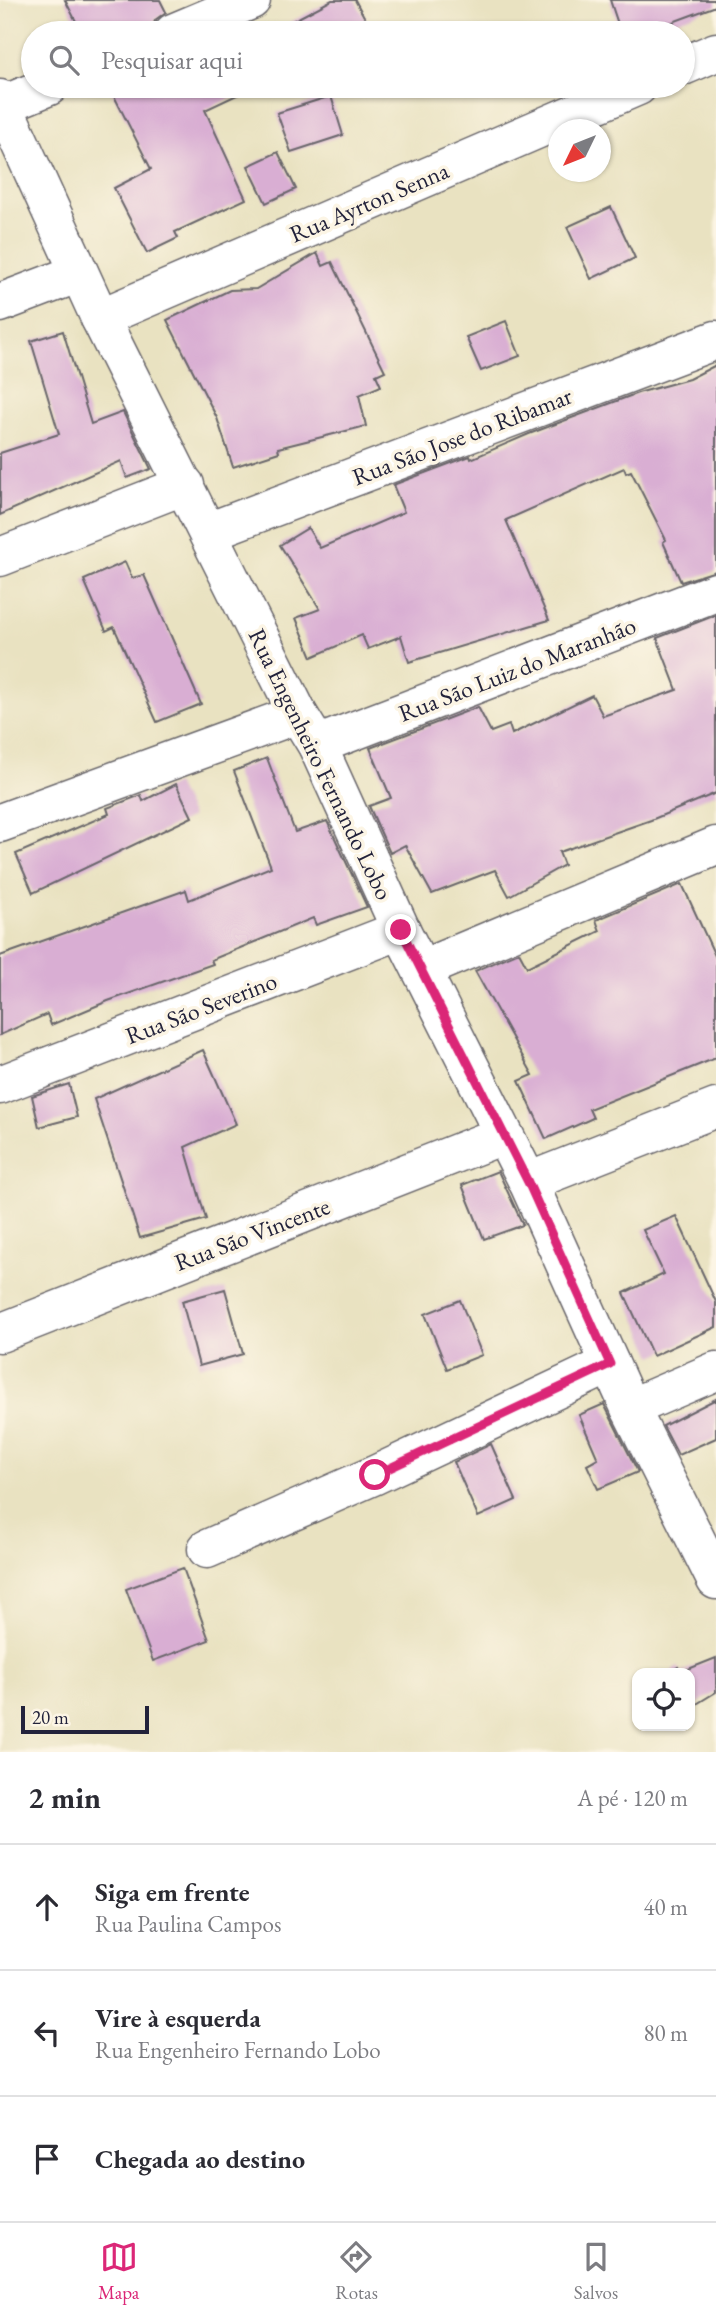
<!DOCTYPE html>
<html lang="pt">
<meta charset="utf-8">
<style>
body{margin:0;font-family:"EB Garamond",serif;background:#f7f7f7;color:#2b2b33}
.controls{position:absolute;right:21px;bottom:21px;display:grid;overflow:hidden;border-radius:14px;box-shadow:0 2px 5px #0004}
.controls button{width:63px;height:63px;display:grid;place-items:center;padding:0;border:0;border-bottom:2px solid #e1e1e2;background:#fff;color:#2b2b33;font:35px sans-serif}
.compass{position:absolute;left:548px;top:119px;width:63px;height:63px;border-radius:50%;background:#fff;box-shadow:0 2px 5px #0004;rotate:227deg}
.scale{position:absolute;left:21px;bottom:18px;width:128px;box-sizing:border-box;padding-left:7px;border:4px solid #22223b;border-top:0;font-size:19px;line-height:24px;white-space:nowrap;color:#22223b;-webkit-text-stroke:5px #fcf5e5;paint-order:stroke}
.stop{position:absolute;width:21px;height:21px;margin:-16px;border:5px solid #db2777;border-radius:50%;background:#fff}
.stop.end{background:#db2777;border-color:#fff;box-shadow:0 2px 7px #0008}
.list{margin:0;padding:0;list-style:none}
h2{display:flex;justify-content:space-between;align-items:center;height:91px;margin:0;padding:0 28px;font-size:30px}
h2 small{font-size:23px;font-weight:400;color:#7c7c81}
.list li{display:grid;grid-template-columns:46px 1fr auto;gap:21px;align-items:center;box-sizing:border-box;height:126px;padding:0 28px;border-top:2px solid #e1e1e2}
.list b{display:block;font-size:26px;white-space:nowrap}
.list p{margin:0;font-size:23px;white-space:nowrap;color:#7c7c81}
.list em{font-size:23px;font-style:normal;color:#7c7c81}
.icon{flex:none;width:38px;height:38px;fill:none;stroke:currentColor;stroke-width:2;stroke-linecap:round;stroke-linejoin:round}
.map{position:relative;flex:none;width:716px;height:1752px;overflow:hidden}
.search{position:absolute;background:#fff;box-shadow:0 2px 5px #0004;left:21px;right:21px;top:21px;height:77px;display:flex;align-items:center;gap:18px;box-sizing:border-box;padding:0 24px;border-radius:38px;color:#7c7c81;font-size:26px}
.sheet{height:469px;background:#fff}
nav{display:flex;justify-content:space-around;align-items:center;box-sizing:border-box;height:98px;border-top:2px solid #e1e1e2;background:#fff;font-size:19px;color:#7c7c81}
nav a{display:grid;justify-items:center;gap:4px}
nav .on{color:#db2777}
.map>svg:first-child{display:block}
.building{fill:#d9aed3}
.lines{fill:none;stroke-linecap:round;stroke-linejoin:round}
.minor-casing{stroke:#68656a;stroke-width:41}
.minor{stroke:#fff;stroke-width:38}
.route{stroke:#db2777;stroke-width:9}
.labels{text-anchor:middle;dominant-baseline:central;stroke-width:7;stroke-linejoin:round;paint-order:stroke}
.street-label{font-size:24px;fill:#22223b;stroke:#fcf5e5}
</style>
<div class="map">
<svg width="716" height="1752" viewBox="0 0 716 1752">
<rect width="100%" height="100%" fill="#fcf5e5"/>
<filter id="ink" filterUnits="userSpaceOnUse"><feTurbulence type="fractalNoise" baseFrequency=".0143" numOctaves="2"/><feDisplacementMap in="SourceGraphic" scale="14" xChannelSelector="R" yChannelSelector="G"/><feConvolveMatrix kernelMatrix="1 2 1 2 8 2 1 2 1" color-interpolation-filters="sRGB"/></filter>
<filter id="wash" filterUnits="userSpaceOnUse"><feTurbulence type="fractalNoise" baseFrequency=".00686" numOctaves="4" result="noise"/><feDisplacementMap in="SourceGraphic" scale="28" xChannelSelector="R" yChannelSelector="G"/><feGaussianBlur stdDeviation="1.57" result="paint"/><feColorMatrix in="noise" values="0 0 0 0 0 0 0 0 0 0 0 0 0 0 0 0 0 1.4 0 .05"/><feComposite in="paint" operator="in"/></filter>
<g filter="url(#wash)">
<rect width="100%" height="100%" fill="#e9e2c1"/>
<g id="blocks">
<g class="building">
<path d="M65,0h95l6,12 -11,8 -3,13h-70z"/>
<path d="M332,0h23l18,33h-103z"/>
<path d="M610,0h106v6l-73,27h-22z"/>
<path d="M109,86h144l1,1 -49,23 41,89 -71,33 3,6 -31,15 -33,-65 37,-19z"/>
<path d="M331,96l12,39 -52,17 -14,-39z"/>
<path d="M278,152l18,37 -30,14 -18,-37z"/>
<path d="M611,207l24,51 -44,21 -24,-52z"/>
<path d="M317,253l6,13 9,-4 53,109 -9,4 5,11 -22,9 7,31 -88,22 1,4 -46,15 -16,-49 -50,-98 63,-30 26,-1z"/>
<path d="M506,321l14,35 -39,15 -15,-34z"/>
<path d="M63,331l28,93 32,-12 28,57 -24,9 -6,-17 -121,54v-62l59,-19 -28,-93z"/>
<path d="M716,365v206l-35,11 -18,-40 3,-2 -35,-69 -5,2 -2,-5 -118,52 43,100 -140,42 -8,-26 -33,13 -6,-14 -50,22 -16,-39 24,-9 -40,-64 28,-17 12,20 84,-36 -11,-27 77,-29 1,3 58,-25 109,-41 51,-14z"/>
<path d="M125,562l7,16 12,-3 57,129 -44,18 -43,-95 -8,4 -22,-51z"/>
<path d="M716,615v178l-65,27 -92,32 5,13 -55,31 -14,-26 -63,24 -27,-49 -15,8 -21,-47 22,-8 -21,-50 108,-41 13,25 18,-7 3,9 80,-39 11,21 74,-26 -20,-52z"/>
<path d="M267,758l28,74 32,-11 40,86 -51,18 -3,-7 -102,42 2,4 -105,37 -57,24 -4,-11 -47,21v-79l186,-66 3,10 82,-33 -37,-96z"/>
<path d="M176,784l16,33 -159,76 -17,-39 93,-40 -2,-6 34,-13 2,6z"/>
<path d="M682,884l34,74v100l-127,51 4,9 -47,21 -27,-58 14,-6 -58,-104 44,-19 8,15 73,-36 -4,-11z"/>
<path d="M203,1050l33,74 -51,23 21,72 -66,19 -46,-139z"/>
<path d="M69,1084l8,33 -38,10 -7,-31z"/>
<path d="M498,1171l25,54 -39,14 -22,-54z"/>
<path d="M676,1216l40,86v25l-63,29 -29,-63 40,-19 -21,-44z"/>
<path d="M225,1289l18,65 -44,12 -17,-65z"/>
<path d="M460,1300l22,55 -35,14 -22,-55z"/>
<path d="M716,1399v39l-38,17 -15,-29z"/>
<path d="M604,1404l34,68 -40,17 -11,-24 11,-6 -19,-44z"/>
<path d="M491,1444l25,56 -38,17 -24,-55z"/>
<path d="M183,1568l26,72 -56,21 -27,-72z"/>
<path d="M716,1658v34l-26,16v-35h-21l9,-6 3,5z"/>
</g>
</g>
</g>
<g filter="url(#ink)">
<use href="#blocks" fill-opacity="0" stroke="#68656a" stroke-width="2"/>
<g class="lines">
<g class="minor-casing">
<g id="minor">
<path d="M173,33l78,-33"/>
<path d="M683,66l33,-14"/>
<path d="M0,99l100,219 198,396 19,31 84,185 127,252 102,226 86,172"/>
<path d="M3,105l46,-19"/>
<path d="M0,303l79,-30"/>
<path d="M100,318l538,-232"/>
<path d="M208,532l508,-192"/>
<path d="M0,557l185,-72"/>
<path d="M317,745l399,-153"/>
<path d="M0,823l298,-109"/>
<path d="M422,969l294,-123"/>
<path d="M0,1085l401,-155"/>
<path d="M528,1182l188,-74"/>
<path d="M0,1333l503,-198"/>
<path d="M630,1408l86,-37"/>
<path d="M207,1549l168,-74 235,-111"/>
</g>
</g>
<use href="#minor" class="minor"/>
</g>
</g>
<g class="lines" filter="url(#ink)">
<path class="route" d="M375,1475l235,-111 -82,-182 -127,-252"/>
</g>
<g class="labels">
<g class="street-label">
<text transform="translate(369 202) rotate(-23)">Rua Ayrton Senna</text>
<text transform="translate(462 436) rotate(-21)">Rua São Jose do Ribamar</text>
<text transform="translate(517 669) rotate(-21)">Rua São Luiz do Maranhão</text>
<text transform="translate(321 764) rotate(64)">Rua Engenheiro Fernando Lobo</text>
<text transform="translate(201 1008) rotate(-21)">Rua São Severino</text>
<text transform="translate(252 1234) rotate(-21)">Rua São Vincente</text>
</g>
</g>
</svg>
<div class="controls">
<button><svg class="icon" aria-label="locate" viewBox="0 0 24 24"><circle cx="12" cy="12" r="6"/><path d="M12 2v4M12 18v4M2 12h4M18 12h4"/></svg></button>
</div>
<svg class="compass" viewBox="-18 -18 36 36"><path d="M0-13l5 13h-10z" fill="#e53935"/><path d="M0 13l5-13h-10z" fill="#7c7c81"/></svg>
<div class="scale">20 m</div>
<div class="stop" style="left:375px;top:1475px"></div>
<div class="stop end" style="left:401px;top:930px"></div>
<div class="search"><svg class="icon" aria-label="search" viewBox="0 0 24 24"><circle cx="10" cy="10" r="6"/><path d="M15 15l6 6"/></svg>Pesquisar aqui</div>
</div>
<section class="sheet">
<h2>2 min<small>A pé · 120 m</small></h2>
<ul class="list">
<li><svg class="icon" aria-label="ahead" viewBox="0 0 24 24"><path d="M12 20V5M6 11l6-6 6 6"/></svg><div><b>Siga em frente</b><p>Rua Paulina Campos</p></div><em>40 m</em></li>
<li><svg class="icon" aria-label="left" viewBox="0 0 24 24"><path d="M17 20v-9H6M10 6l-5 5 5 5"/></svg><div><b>Vire à esquerda</b><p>Rua Engenheiro Fernando Lobo</p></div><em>80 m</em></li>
<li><svg class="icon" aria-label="arrive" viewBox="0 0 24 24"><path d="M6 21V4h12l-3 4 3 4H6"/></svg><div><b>Chegada ao destino</b></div></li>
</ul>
</section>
<nav>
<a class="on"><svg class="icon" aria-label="map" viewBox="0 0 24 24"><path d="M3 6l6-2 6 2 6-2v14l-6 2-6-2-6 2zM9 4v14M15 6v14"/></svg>Mapa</a>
<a><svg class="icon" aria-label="directions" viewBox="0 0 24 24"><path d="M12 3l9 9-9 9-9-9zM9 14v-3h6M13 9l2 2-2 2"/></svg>Rotas</a>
<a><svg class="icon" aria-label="saved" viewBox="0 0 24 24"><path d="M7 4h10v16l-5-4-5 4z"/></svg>Salvos</a>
</nav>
